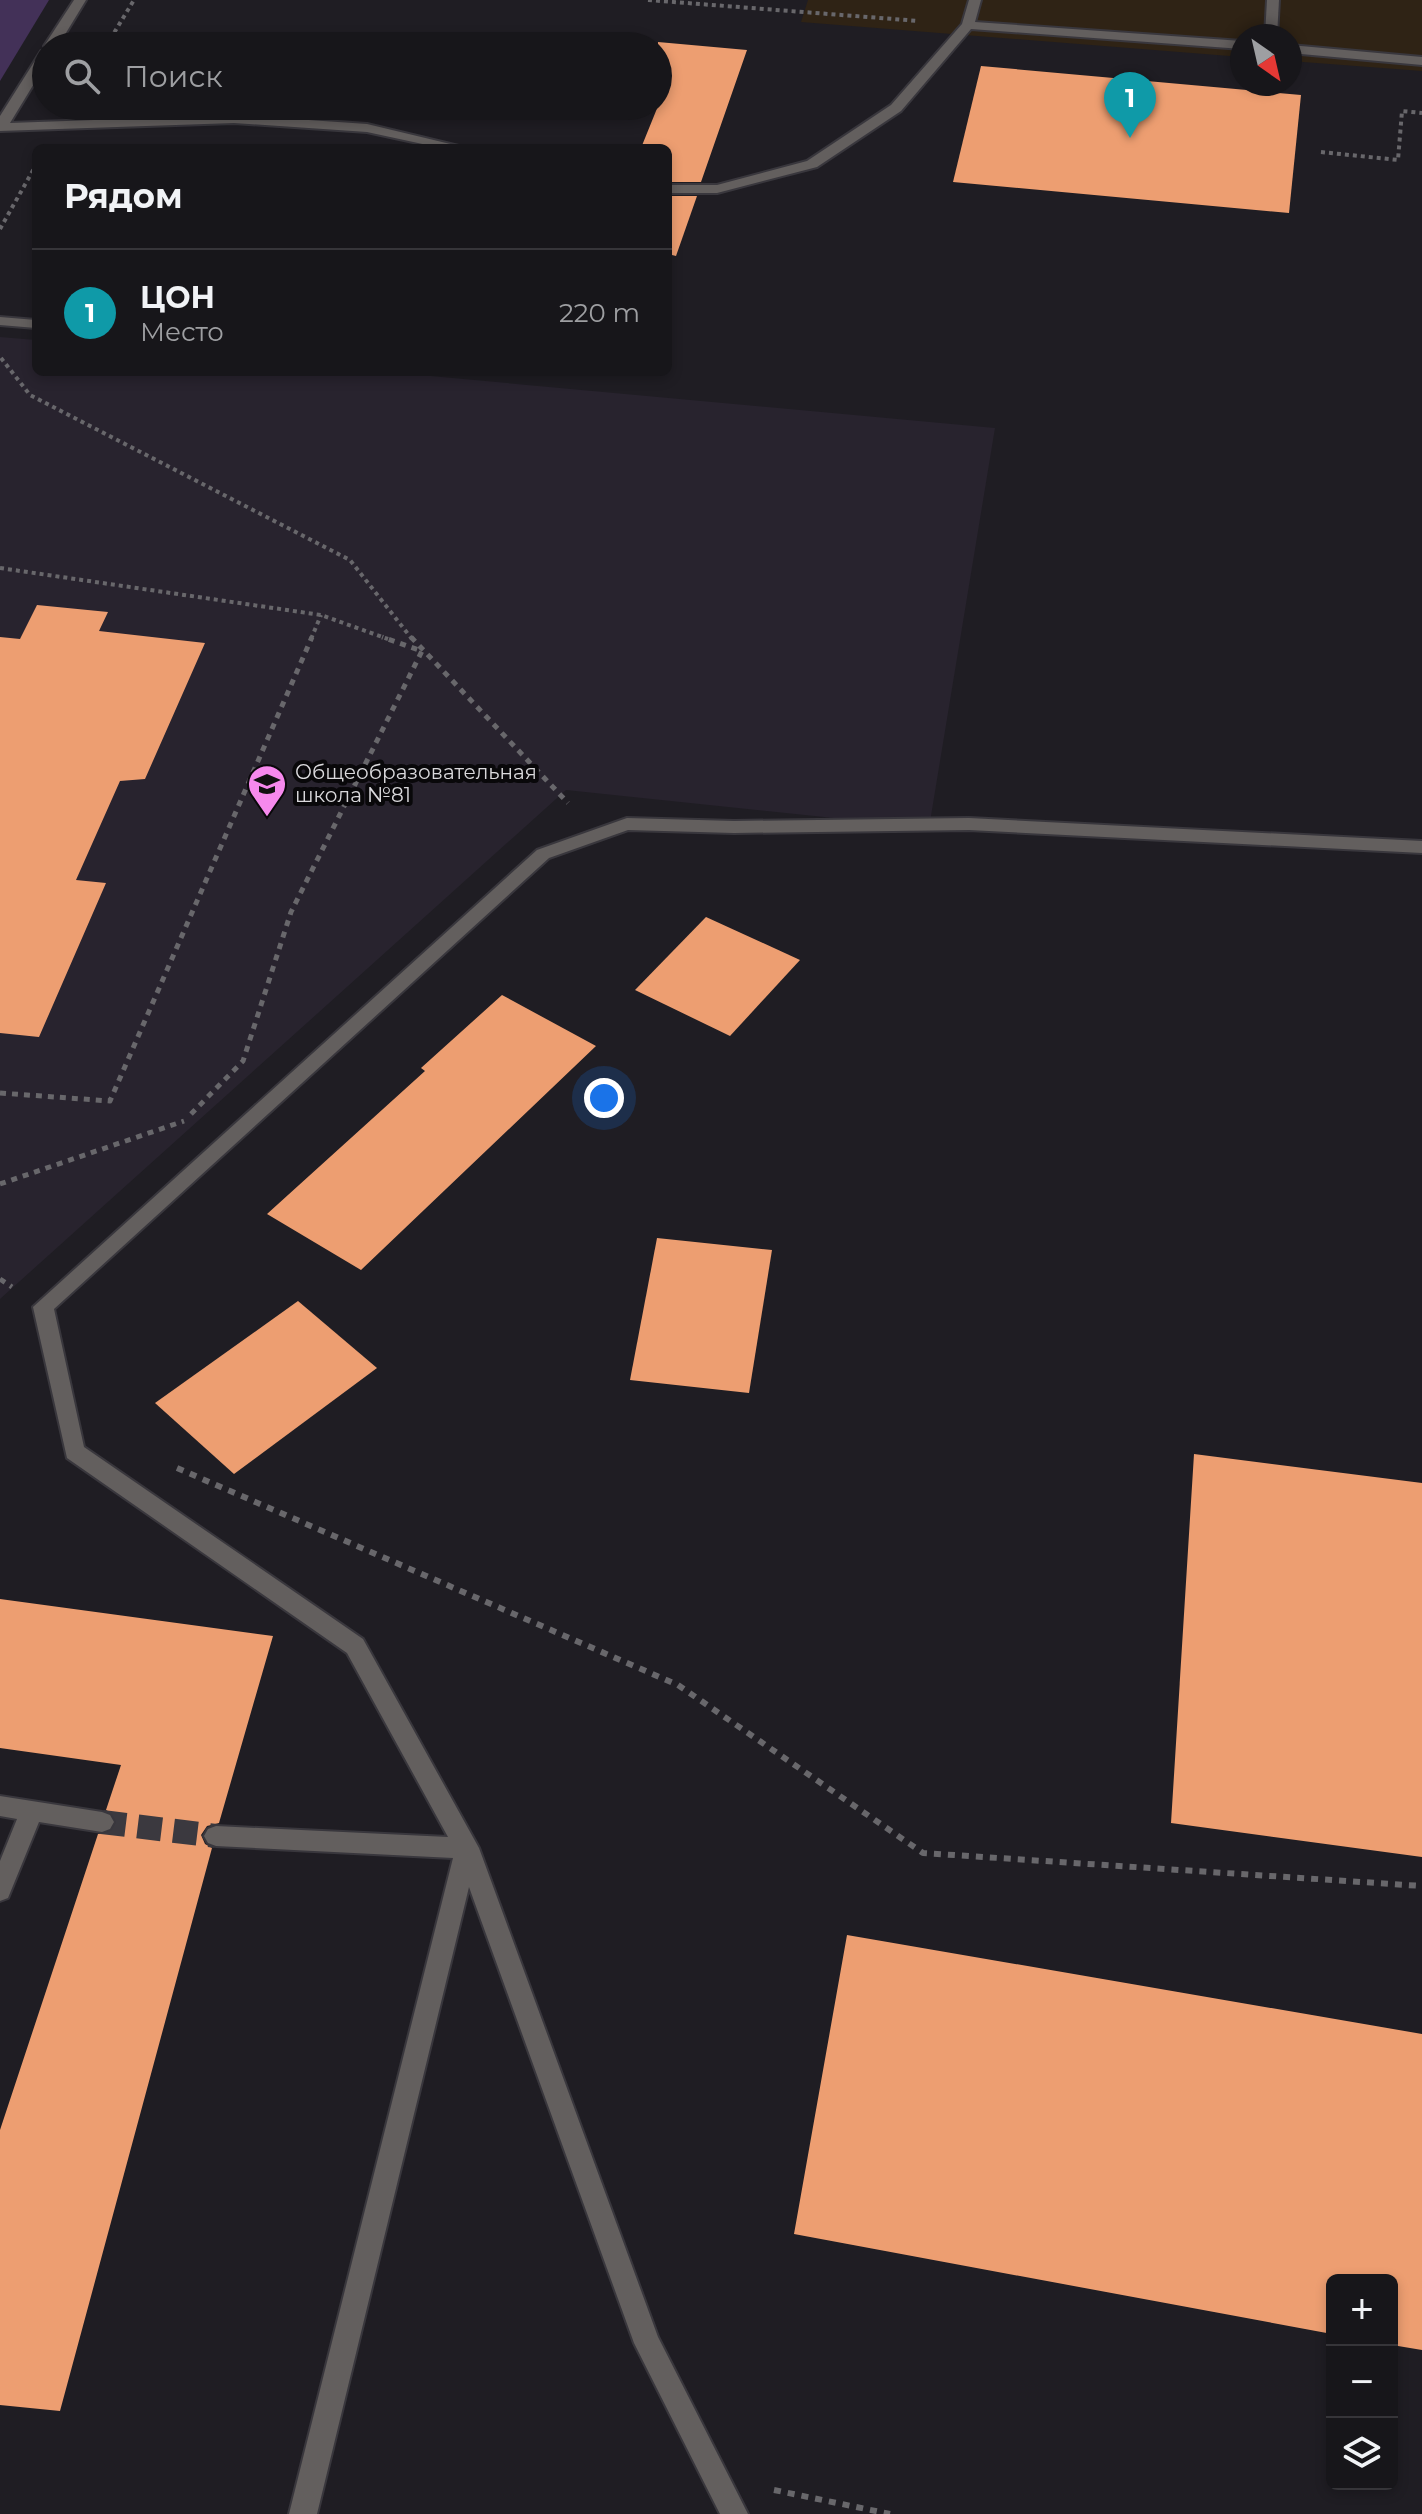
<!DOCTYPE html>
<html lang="ru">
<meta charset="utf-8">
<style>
body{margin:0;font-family:Montserrat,sans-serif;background:#201f23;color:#f1f3f6}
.controls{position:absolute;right:24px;bottom:24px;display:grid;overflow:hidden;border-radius:12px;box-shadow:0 4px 12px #0003}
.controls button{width:72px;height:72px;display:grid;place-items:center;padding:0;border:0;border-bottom:2px solid #363539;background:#17161a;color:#f1f3f6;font:40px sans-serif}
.compass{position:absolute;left:1230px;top:24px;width:72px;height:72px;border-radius:50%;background:#17161a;box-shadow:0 4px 12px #0003;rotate:146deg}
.you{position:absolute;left:604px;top:1098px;width:28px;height:28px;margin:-20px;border:6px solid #fff;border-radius:50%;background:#1a73e8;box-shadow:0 0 0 12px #1a73e833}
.badge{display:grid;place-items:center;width:52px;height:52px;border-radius:50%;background:#8c9099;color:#fff;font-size:26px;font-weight:700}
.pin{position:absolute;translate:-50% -66px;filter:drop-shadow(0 2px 4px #0008)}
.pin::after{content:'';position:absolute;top:42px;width:28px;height:24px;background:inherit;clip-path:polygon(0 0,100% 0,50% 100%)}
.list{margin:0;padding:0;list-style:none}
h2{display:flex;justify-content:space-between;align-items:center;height:104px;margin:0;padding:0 32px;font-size:34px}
h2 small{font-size:26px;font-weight:400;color:#9e9fa2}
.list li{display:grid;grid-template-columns:52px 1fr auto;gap:24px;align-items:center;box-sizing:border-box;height:128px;padding:0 32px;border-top:2px solid #363539}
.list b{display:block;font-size:30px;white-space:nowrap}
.list p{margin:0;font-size:26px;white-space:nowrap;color:#9e9fa2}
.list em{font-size:26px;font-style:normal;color:#9e9fa2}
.icon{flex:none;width:44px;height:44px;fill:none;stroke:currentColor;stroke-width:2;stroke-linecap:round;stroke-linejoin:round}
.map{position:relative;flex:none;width:1422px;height:2514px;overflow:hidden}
.search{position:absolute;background:#17161a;box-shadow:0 4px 12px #0003;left:32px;top:32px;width:640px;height:88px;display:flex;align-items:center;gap:20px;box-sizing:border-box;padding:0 28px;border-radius:44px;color:#9e9fa2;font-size:30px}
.panel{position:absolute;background:#17161a;box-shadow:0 4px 12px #0003;left:32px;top:144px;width:640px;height:232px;border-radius:12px}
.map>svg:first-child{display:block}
.built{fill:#28232e}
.medical{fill:#2f2315}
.green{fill:#433158}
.building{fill:#ed9e71}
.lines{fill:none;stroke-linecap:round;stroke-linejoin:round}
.minor-tunnel{stroke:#3b393f;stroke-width:24;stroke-dasharray:24 12;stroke-linecap:butt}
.minor-casing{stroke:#39373d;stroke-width:4}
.path-far2{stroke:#68676b;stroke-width:4;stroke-dasharray:4 4;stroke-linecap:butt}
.path-far1{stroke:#68676b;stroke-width:5;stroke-dasharray:6 6;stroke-linecap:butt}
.path{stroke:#68676b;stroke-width:6;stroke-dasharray:7 7;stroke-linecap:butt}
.minor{fill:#635f5e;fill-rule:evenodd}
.labels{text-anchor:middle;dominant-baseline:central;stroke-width:8;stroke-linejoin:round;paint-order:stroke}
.poi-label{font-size:20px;fill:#dad9dc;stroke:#09080a;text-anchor:start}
</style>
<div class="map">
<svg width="1422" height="2514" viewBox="0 0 1422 2514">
<rect width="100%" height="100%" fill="#1f1d23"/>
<path class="built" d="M0,337l36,3v32h351l608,56 -66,400 -363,-38 -566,509z"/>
<path class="medical" d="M808,0h614v71l-132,-10v-25h-48v21l-441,-35z"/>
<path class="green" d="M0,0h49l-49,81z"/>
<g class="building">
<path d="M658,42l89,8 -46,132h-33v-34h-27l17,-42z"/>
<path d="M981,66l320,29 -12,118 -336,-31z"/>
<path d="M668,196h29l-21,60 -8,-2z"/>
<path d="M37,605l71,7 -9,19 106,12 -60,136 -25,2 -44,99 30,3 -67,154 -39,-4v-396l20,2z"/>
<path d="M706,917l94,43 -70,76 -95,-46z"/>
<path d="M502,995l94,51 -235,224 -94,-56 158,-143 -4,-3z"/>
<path d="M657,1238l115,12 -23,143 -119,-13z"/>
<path d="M298,1301l79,67 -143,106 -79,-71z"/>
<path d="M1194,1454l228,29v374l-251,-34z"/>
<path d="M0,1599l273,37 -54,187 -12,3 -6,9 4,9 7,4 -152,563 -60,-6v-275l98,-296 13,-2 6,-9 -4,-9 -7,-4 15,-45 -121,-17z"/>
<path d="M847,1935l575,99v316l-30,-5v-65h-60v54l-538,-100z"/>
</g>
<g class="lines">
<path class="minor-tunnel" d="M102,1822l114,14"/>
<g class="minor-casing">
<g id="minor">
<path d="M74,0h12l-28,46 -12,2 -2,-2z"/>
<path d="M969,0h12l-6,22 267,19v8l-271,-20 -70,82 -84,56 -100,26h-49v-8h49l90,-24 84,-56 71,-81z"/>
<path d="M1267,0h12l-2,36h-12z"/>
<path d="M1290,45l132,12v8l-132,-12z"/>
<path d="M46,50v14l-36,59 224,-8 133,9 100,24h-26l-74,-16 -133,-9 -234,8v-15l41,-65z"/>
<path d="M0,317l36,3v8l-36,-3z"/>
<path d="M627,818l107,3 235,-3 453,23v12l-453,-23 -235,3 -106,-3 -79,28 -495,451 30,138 279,192 116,209 179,489 90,177h-28l-86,-171 -165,-456 -152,627h-28l164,-656 -237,-12 -8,-3 -4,-7 4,-7 8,-3 232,11 -101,-184 -280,-195 -34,-151 504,-457z"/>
<path d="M0,1796l102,16 8,3 4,7 -4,7 -8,3 -63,-10 -31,76 -8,3v-40l17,-42 -17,-3z"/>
</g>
</g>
<g class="path-far2">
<path d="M648,0l271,21"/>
<path d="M106,46l28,-46"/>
<path d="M1321,152l77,8 4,-49 20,2"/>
<path d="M0,229l36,-64"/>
<path d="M1,358l29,37 320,165 62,79"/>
<path d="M0,568l321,47 67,24"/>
<path d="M311,639l10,-24"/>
</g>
<g class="path-far1">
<path d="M411,637l157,166"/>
<path d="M0,1093l110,8 202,-464"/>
<path d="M191,1114l52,-53 48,-149 131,-261 -40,-14"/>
<path d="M0,1184l184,-63"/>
<path d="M0,1279l12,8"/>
</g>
<g class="path">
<path d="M177,1468l501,217 245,168 499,33"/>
<path d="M774,2490l116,24"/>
</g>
<use href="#minor" class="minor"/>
</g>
<defs>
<g id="school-pin" transform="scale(2)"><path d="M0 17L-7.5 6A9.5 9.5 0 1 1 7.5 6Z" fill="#f689ed" stroke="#09080a"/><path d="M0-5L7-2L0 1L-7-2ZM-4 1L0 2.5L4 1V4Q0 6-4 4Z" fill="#111"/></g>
</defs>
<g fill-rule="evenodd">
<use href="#school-pin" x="267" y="784"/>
</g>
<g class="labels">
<g class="poi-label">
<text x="295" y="772">Общеобразовательная<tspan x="295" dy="23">школа №81</tspan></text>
</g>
</g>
</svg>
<div class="controls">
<button>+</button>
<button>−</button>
<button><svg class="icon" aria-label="layers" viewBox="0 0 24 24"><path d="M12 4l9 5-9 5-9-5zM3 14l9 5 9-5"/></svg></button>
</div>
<svg class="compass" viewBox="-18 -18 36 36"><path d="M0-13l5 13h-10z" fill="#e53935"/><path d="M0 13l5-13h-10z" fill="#9e9fa2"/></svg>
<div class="you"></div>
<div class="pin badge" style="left:1130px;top:138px;background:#0f9aa8">1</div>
<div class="search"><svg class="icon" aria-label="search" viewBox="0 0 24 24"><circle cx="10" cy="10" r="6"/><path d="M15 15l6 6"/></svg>Поиск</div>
<section class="panel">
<h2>Рядом<small></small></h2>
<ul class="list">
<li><span class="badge" style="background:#0f9aa8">1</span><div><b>ЦОН</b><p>Место</p></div><em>220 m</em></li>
</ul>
</section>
</div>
